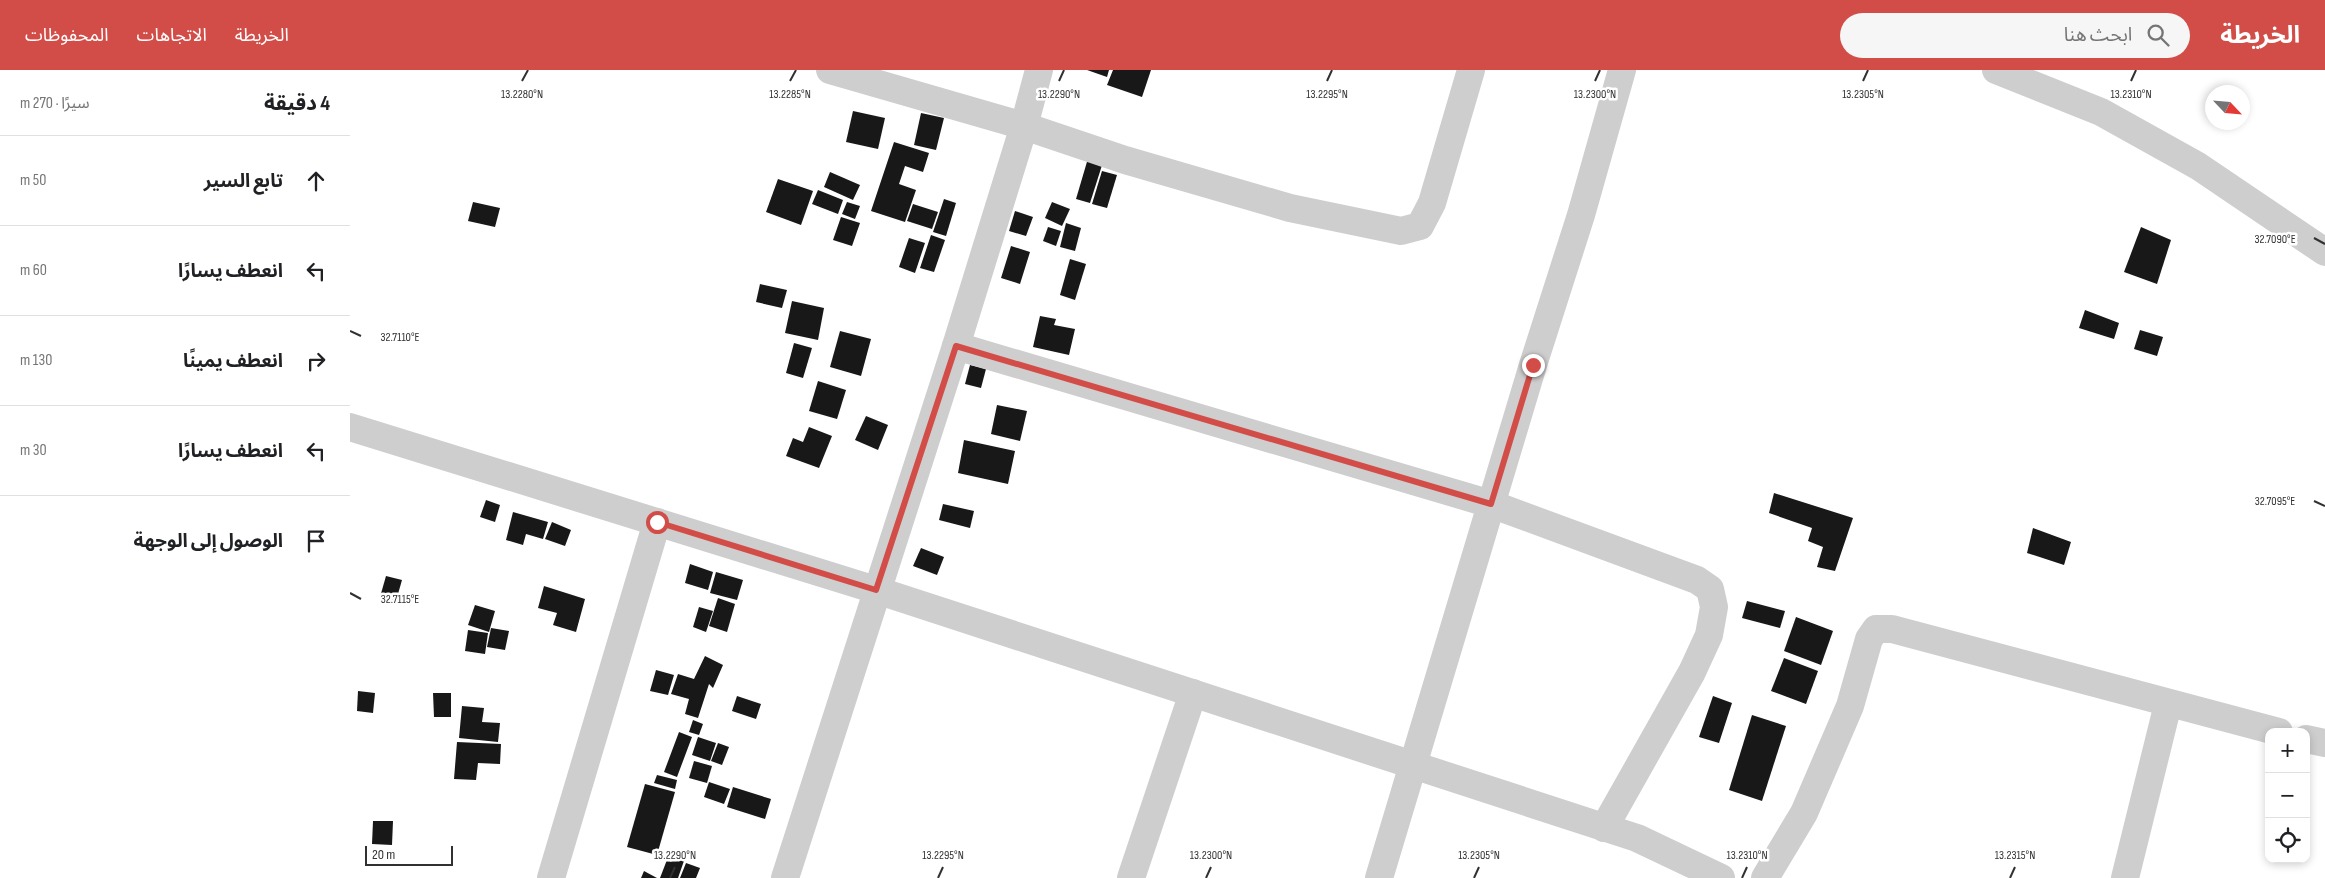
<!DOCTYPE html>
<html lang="ar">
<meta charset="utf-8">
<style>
body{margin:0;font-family:"Sofia Sans Condensed","Noto Sans Arabic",sans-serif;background:#f6f6f6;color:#202124;direction:rtl}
.controls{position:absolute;right:15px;bottom:15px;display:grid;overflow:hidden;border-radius:10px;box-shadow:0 2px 8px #0003}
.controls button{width:45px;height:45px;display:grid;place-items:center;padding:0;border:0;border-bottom:1px solid #e0e0e0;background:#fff;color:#202124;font:25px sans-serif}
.compass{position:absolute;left:1855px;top:15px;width:45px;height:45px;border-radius:50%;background:#fff;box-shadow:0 2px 8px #0003;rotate:116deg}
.scale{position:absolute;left:15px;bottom:12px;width:88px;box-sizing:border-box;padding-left:5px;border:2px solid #313131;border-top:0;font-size:14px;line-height:18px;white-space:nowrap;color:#313131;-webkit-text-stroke:4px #fff;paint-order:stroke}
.stop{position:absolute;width:15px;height:15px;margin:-11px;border:4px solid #d34d48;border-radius:50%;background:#fff}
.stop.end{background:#d34d48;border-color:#fff;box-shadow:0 1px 5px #0008}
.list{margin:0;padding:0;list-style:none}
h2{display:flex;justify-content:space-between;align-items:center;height:65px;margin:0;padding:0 20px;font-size:21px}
h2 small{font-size:16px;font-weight:400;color:#757577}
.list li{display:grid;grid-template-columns:32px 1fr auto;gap:15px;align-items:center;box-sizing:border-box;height:90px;padding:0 20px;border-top:1px solid #e0e0e0}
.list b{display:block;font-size:19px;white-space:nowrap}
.list em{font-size:16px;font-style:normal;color:#757577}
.icon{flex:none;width:28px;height:28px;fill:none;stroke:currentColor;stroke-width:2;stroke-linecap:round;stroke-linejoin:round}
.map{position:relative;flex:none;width:1975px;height:808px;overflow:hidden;direction:ltr}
header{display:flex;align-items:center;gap:30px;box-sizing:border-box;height:70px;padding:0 25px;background:#d34d48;color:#fff}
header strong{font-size:24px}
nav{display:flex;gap:28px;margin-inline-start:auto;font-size:18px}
.search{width:350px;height:45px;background:#f6f6f6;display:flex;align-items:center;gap:12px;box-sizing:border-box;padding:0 18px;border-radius:28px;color:#757577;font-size:19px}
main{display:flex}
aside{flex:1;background:#fff}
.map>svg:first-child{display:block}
.building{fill:#181818}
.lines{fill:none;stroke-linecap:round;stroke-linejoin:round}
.street{stroke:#cecece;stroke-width:28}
.route{stroke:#d34d48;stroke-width:6}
.ticks{fill:none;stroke:#313131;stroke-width:2}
.ticks-label{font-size:12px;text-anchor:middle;fill:#313131;stroke:#fff;stroke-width:5;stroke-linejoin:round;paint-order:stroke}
</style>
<header>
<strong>الخريطة</strong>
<div class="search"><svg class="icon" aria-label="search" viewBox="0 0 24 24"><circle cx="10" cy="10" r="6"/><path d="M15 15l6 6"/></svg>ابحث هنا</div>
<nav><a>الخريطة</a><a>الاتجاهات</a><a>المحفوظات</a></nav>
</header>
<main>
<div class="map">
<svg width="1975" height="808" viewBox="0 0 1975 808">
<rect width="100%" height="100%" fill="#fff"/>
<g class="building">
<path d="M737,0h22l-2,7z"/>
<path d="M763,0h38l-9,27 -35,-12z"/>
<path d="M503,41l32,7 -7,31 -32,-7z"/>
<path d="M571,43l23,5 -8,32 -22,-5z"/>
<path d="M544,72l35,11 -6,19 -18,-6 -6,18 17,6 -11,32 -34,-11z"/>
<path d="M739,85l15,4 -14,44 -14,-4z"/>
<path d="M752,101l15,4 -10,33 -15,-4z"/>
<path d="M480,102l30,13 -7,15 -29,-13z"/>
<path d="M428,109l35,12 -12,34 -35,-13z"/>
<path d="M468,120l25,10 -5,14 -26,-10z"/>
<path d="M594,129l12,4 -10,33 -13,-4z"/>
<path d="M123,132l27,6 -5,19 -27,-6z"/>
<path d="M497,132l13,4 -5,13 -13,-5z"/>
<path d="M702,132l18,7 -8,17 -17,-8z"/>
<path d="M563,134l25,8 -6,17 -25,-8z"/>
<path d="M665,141l18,6 -7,19 -17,-5z"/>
<path d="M491,147l19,6 -8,23 -19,-6z"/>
<path d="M716,153l15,5 -6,23 -15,-4z"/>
<path d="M698,157l13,4 -5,15 -13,-5z"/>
<path d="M1791,157l30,13 -14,44 -33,-12z"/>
<path d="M581,165l14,5 -11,32 -14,-4z"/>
<path d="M559,168l16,5 -10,30 -16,-6z"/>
<path d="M661,176l19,6 -10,32 -19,-6z"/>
<path d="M720,189l16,5 -11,36 -15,-5z"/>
<path d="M410,214l27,6 -5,18 -26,-6z"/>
<path d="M442,231l32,7 -6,32 -33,-7z"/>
<path d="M1735,240l34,13 -5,16 -35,-11z"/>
<path d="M690,246l16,3 -2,6 21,4 -6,26 -36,-8z"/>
<path d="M1790,260l23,7 -6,19 -23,-7z"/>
<path d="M490,261l31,8 -10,37 -31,-9z"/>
<path d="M444,273l18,5 -9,30 -17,-5z"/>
<path d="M620,295l16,4 -5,19 -16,-4z"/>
<path d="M468,311l28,9 -9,29 -28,-8z"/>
<path d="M647,335l30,6 -7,30 -29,-7z"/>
<path d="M516,346l22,9 -10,25 -23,-10z"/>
<path d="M459,357l23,9 -13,32 -33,-12 7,-18 10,4z"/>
<path d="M614,370l51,11 -7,33 -50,-11z"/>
<path d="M1424,423l79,25 -18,53 -18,-4 6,-20 -15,-6 4,-13 -43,-15z"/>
<path d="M136,430l14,5 -5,17 -15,-5z"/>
<path d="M593,434l31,7 -4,17 -31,-8z"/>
<path d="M163,442l35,10 -5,17 -17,-5 -3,11 -17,-5z"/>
<path d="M202,452l19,8 -6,16 -20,-7z"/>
<path d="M1683,458l38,14 -7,23 -37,-12z"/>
<path d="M571,478l23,9 -7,18 -24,-9z"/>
<path d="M340,494l23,8 -5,18 -23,-7z"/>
<path d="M366,502l27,8 -6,20 -27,-7z"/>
<path d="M36,506l16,4 -6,21 -16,-4z"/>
<path d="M194,516l41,13 -9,33 -23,-7 4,-12 -19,-5z"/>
<path d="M368,528l17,6 -8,28 -18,-6z"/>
<path d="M1397,531l38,10 -5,17 -38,-10z"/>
<path d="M125,535l20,6 -6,21 -21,-7z"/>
<path d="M349,537l14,4 -7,21 -13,-5z"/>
<path d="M1446,547l37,14 -12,34 -37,-14z"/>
<path d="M141,558l18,3 -4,19 -18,-3z"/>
<path d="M118,560l20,3 -3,21 -20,-3z"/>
<path d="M355,586l18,9 -10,23 -4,-4 -11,34 -13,-4 4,-15 -18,-5 7,-20 16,5z"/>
<path d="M1434,588l34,13 -12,33 -35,-13z"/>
<path d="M306,600l18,5 -6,20 -18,-4z"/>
<path d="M8,621l17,2 -2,20 -16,-2z"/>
<path d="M83,623h18v24h-17z"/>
<path d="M387,626l24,8 -5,15 -24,-8z"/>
<path d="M1363,626l19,7 -13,40 -20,-6z"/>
<path d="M112,636l22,2 -2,14 18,1 -2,19 -39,-4z"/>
<path d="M1402,645l34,11 -24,75 -33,-11z"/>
<path d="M343,650l10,4 -4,11 -10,-3z"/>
<path d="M329,662l13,5 -15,40 -13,-5z"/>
<path d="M348,667l18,6 -6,18 -18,-6z"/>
<path d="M107,672l44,2 -1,20 -22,-1 -2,17 -22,-1z"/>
<path d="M368,673l11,4 -7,18 -11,-4z"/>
<path d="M344,691l18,5 -5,17 -18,-5z"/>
<path d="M307,705l20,5 -2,9 -21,-6z"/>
<path d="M359,712l21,7 -6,15 -20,-7z"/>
<path d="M295,714l30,8 -18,63 -30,-8z"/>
<path d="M383,717l38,12 -6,20 -38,-12z"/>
<path d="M23,751h20l-1,24 -20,-1z"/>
<path d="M320,782l15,6 -7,20h-18z"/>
<path d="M336,793l14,5 -4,10h-16z"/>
<path d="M294,801l13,7h-16z"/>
</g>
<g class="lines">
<g class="street">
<path d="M480,0l194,56 101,34 165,48 111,23 19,-5 12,-23 39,-133"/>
<path d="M1646,0l105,42 97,54 127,86"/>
<path d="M606,276l535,158 206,76 13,9 4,18 -5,28 -17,37 -88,156"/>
<path d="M0,357l526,163 761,248 84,40"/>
<path d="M1956,669l19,4"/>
<path d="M201,808l106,-356"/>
<path d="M435,808l171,-532 68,-220 15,-56"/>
<path d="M781,808l62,-185"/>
<path d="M1029,808l154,-513 48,-150 41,-145"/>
<path d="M1415,808l39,-65 46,-107 19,-67 7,-10h16l387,103"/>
<path d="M1775,808l43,-174"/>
</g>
</g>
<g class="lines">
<path class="route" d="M307,452l219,68 80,-244 535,158 42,-139"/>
</g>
<path class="ticks" d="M172,11l6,-11M440,11l6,-11M709,11l5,-11M977,11l5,-11M1245,11l5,-11M1513,11l5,-11M1781,11l5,-11M1964,168l11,6M0,261l11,5M1964,431l11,5M0,523l11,6M320,808l5,-11M588,808l5,-11M856,808l5,-11M1124,808l5,-11M1392,808l5,-11M1660,808l5,-11"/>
<g class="ticks-label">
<text x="172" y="28">13.2280°N</text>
<text x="440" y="28">13.2285°N</text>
<text x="709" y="28">13.2290°N</text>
<text x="977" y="28">13.2295°N</text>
<text x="1245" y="28">13.2300°N</text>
<text x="1513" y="28">13.2305°N</text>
<text x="1781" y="28">13.2310°N</text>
<text x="1925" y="173">32.7090°E</text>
<text x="50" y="271">32.7110°E</text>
<text x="1925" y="435">32.7095°E</text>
<text x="50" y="533">32.7115°E</text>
<text x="325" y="789">13.2290°N</text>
<text x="593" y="789">13.2295°N</text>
<text x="861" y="789">13.2300°N</text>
<text x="1129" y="789">13.2305°N</text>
<text x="1397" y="789">13.2310°N</text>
<text x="1665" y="789">13.2315°N</text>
</g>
</svg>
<div class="controls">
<button>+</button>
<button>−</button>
<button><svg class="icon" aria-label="locate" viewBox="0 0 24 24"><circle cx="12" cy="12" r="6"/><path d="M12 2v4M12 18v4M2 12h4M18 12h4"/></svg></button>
</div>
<svg class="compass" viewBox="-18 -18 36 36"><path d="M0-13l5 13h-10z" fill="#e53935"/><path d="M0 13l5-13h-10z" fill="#757577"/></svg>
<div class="scale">20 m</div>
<div class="stop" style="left:307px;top:452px"></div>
<div class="stop end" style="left:1183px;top:295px"></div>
</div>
<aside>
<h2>4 دقيقة<small>سيرًا · 270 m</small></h2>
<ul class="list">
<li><svg class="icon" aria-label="ahead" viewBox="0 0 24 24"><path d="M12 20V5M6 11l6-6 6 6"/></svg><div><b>تابع السير</b></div><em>50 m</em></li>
<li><svg class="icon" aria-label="left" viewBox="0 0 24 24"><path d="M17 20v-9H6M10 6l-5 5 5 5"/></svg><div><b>انعطف يسارًا</b></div><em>60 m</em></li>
<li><svg class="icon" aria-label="right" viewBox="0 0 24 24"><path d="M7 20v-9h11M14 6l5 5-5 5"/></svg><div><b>انعطف يمينًا</b></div><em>130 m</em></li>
<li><svg class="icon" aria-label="left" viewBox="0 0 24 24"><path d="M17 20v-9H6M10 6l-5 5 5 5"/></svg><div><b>انعطف يسارًا</b></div><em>30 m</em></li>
<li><svg class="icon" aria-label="arrive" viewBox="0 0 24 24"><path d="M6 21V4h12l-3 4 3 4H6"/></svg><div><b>الوصول إلى الوجهة</b></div></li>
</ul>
</aside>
</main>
